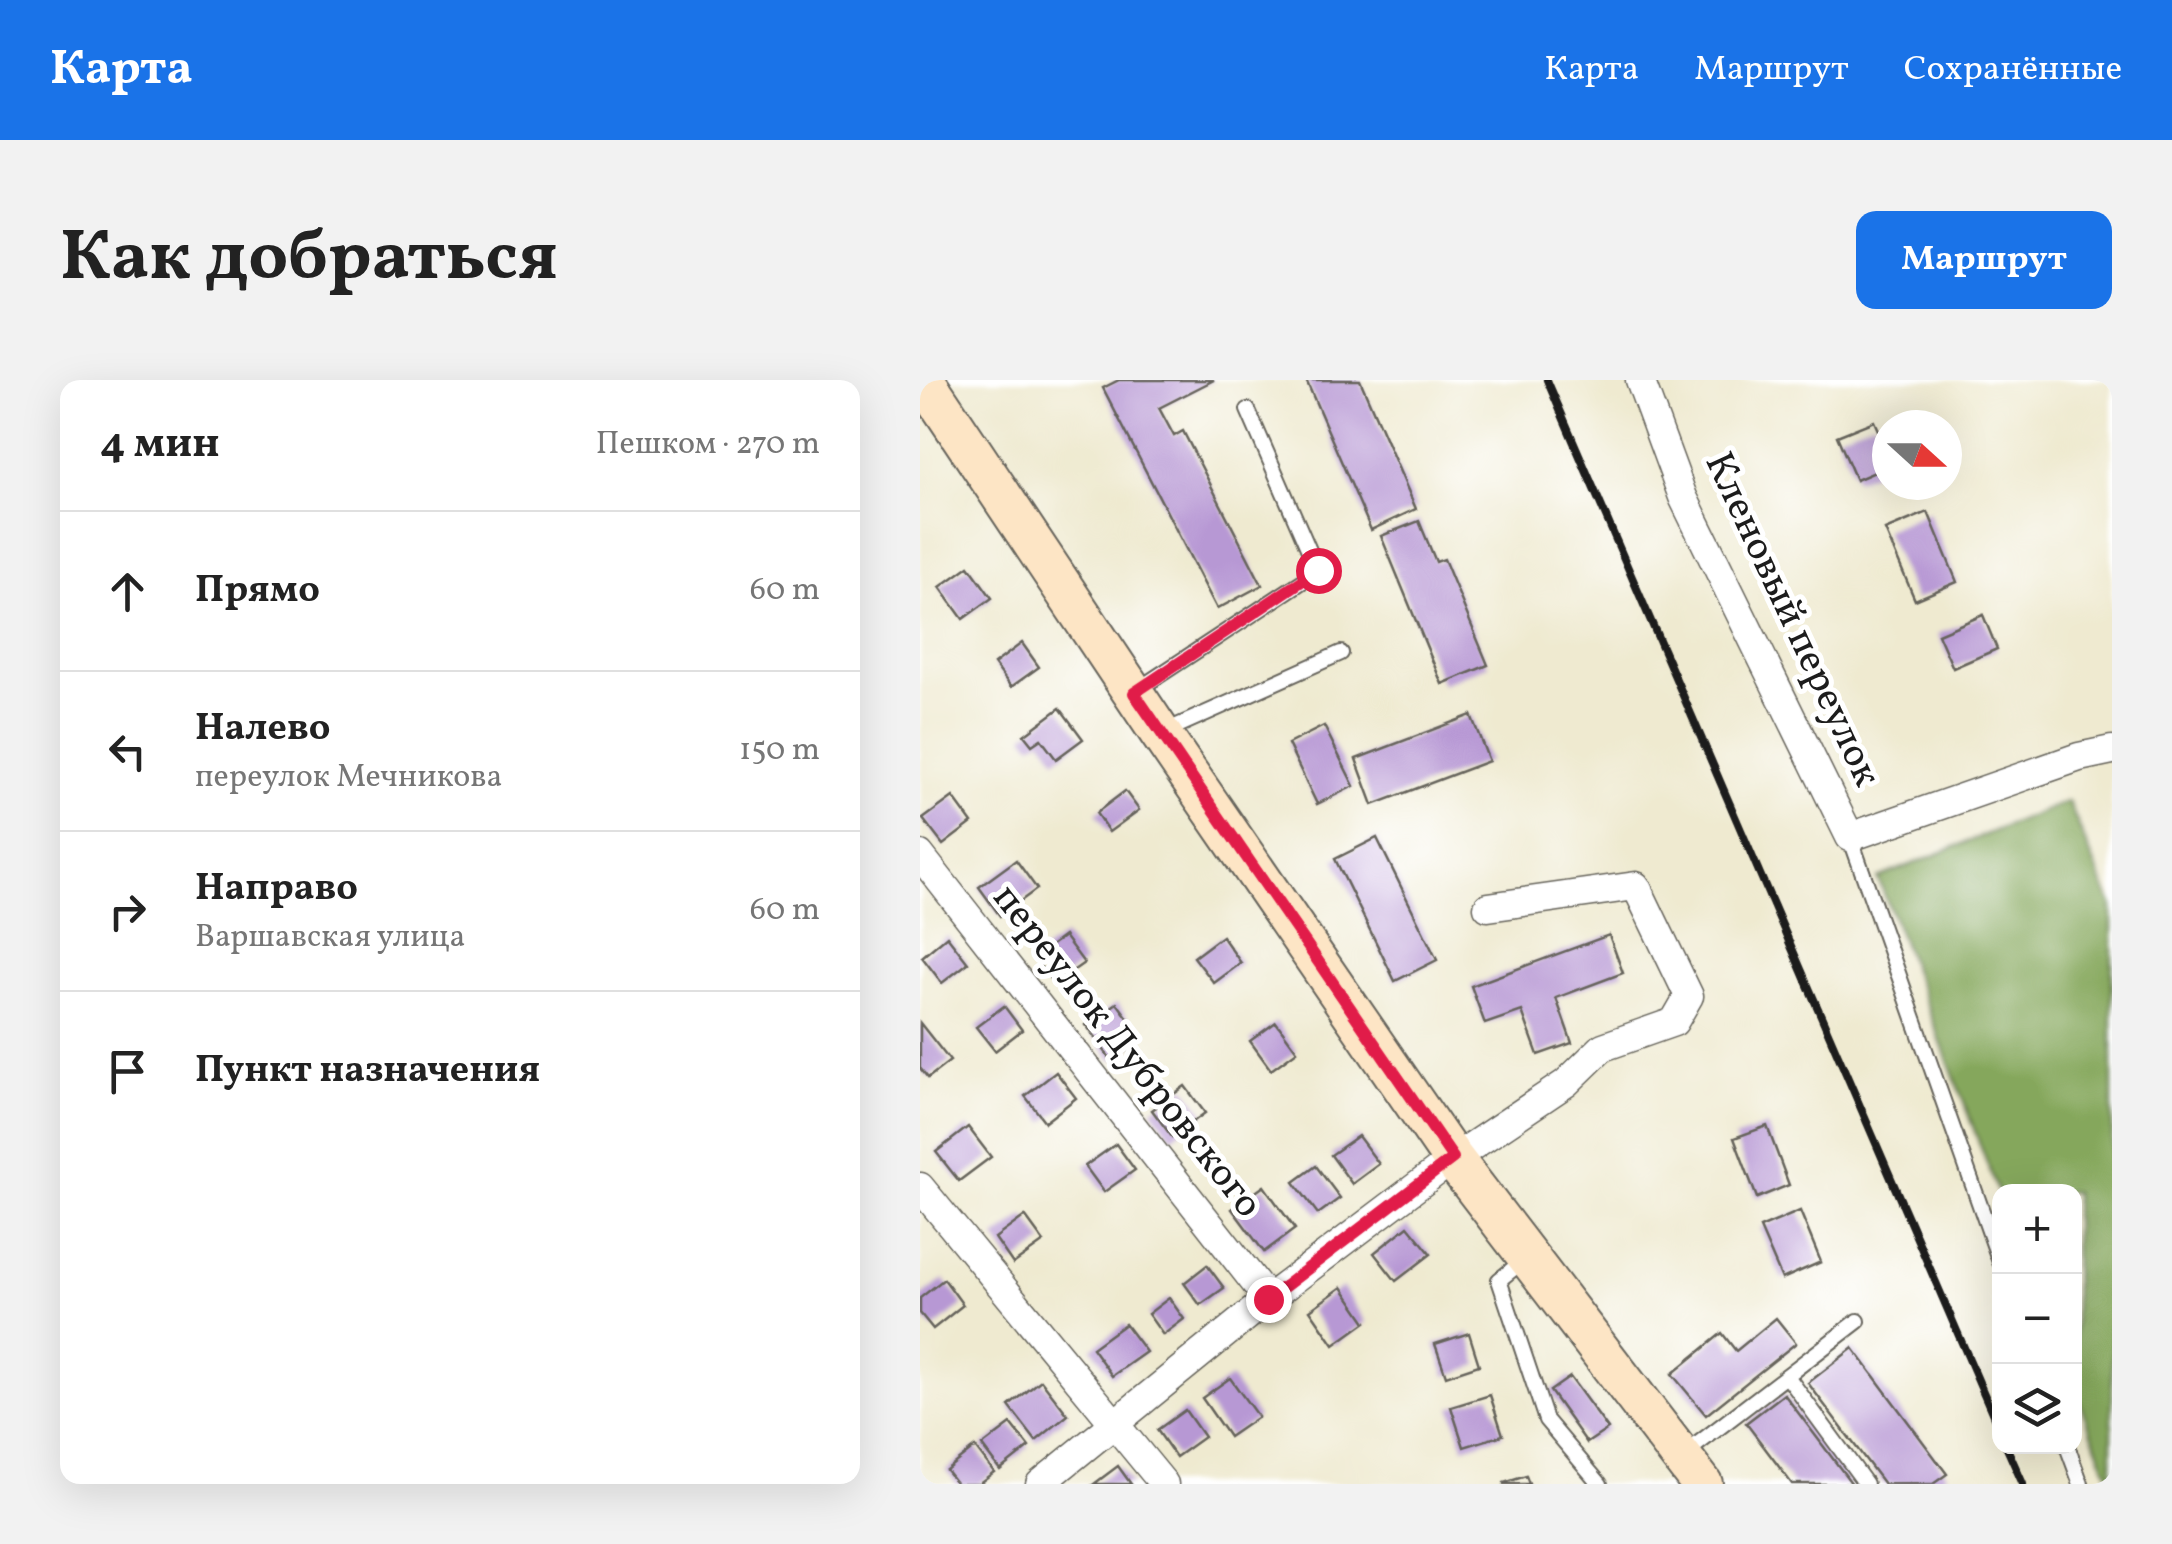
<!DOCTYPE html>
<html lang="ru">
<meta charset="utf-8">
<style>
body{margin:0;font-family:Vollkorn,serif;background:#f2f2f2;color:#222}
.controls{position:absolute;right:30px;bottom:30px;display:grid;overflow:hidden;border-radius:20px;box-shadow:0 10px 40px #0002}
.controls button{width:90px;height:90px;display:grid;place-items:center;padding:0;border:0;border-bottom:2px solid #e0e0e0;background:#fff;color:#222;font:50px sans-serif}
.compass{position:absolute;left:952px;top:30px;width:90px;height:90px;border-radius:50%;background:#fff;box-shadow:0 10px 40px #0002;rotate:111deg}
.stop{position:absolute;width:30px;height:30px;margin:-22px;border:8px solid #e11d48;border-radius:50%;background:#fff}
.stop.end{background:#e11d48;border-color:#fff;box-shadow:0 2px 10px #0008}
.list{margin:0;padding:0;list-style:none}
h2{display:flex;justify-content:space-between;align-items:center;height:130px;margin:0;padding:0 40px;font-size:42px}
h2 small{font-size:32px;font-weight:400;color:#767676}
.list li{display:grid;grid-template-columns:65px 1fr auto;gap:30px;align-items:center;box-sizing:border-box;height:160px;padding:0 40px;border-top:2px solid #e0e0e0}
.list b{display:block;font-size:38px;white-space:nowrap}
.list p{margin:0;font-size:32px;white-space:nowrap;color:#767676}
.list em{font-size:32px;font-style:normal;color:#767676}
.icon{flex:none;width:55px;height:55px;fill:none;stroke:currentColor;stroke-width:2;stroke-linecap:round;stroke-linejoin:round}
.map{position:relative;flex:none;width:1192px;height:1104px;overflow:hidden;border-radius:20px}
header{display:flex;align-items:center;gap:60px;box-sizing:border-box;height:140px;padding:0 50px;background:#1a73e8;color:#fff}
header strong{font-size:48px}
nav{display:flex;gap:55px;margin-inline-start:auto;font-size:35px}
.intro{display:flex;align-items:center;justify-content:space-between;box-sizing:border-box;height:240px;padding:0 60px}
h1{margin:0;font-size:70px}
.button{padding:25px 45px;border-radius:20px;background:#1a73e8;color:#fff;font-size:35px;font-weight:700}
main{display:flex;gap:60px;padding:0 60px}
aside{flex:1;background:#fff;border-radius:20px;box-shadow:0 10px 40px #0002}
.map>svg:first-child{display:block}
.forest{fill:#85a75c;stroke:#50623c;stroke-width:2.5}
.building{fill:#b798d4}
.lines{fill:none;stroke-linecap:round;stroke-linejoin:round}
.lane-casing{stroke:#66645b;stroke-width:18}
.street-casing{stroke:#66645b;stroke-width:31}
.secondary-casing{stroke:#66645b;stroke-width:44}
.lane{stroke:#fff;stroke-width:14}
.street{stroke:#fff;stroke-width:28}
.secondary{stroke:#fde5c5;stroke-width:40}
.rail{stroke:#1c1c1c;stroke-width:8}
.route{stroke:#e11d48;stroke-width:12}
.labels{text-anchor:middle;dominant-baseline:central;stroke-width:10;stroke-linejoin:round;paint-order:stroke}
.street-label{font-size:40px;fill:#1c1c1c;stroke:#fff}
</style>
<header>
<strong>Карта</strong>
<nav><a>Карта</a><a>Маршрут</a><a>Сохранённые</a></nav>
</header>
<div class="intro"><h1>Как добраться</h1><a class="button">Маршрут</a></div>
<main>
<aside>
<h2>4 мин<small>Пешком · 270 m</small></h2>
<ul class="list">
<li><svg class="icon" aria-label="ahead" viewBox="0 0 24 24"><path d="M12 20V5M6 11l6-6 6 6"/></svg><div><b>Прямо</b></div><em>60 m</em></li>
<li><svg class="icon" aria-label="left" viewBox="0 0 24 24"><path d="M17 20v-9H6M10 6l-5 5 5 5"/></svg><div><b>Налево</b><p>переулок Мечникова</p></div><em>150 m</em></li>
<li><svg class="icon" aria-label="right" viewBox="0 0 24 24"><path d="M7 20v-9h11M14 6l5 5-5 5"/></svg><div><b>Направо</b><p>Варшавская улица</p></div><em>60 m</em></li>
<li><svg class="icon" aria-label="arrive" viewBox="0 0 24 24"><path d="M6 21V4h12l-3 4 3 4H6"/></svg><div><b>Пункт назначения</b></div></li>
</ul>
</aside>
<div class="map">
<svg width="1192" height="1104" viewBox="0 0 1192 1104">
<rect width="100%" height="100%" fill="#fff"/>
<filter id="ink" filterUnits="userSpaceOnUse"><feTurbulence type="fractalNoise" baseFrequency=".01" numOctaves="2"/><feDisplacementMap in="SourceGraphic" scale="20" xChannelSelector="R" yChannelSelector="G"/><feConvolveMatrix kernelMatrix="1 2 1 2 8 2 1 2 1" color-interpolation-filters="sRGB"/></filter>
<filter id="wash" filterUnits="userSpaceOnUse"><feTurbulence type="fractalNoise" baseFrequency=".0048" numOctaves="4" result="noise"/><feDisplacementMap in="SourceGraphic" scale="40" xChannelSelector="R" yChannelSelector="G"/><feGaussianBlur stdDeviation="2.25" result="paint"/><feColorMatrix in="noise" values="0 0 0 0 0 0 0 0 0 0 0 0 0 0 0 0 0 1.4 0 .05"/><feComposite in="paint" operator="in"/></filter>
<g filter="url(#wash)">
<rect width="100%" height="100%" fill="#efead0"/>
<path class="forest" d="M1148,421l44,104v579l-37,-93 -1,-199h-74l-1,3 -121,-317z"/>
<g id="blocks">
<g class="building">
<path d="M199,0h95l-55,28 15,28 9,-5 79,154 -45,24 -114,-221z"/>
<path d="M386,0h54l56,129 -45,21z"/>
<path d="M954,41l13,30v16l-31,13 -19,-44z"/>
<path d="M1008,132l29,70 -42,18 -30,-70z"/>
<path d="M499,141l17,41 8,-3 44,106 -46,19 -61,-148z"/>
<path d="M49,186l23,32 -29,21 -23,-32z"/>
<path d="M1063,235l14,34 -44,19 -15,-34z"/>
<path d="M102,263l17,24 -28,20 -17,-23z"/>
<path d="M140,328l23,31 -27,20 -15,-20 -9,6 -8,-10z"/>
<path d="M551,335l18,46 -116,44 -17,-46z"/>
<path d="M404,346l30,60 -37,18 -29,-60z"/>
<path d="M205,411l14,19 -30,22 -13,-19z"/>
<path d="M33,417l19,26 -29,22 -20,-26z"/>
<path d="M457,458l60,122 -42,21 -60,-122z"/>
<path d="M96,480l21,29 -37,27 -21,-29z"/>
<path d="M689,555l14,38 -67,25 16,45 -34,12 -16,-44 -37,13 -14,-38z"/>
<path d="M27,556l21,27 -26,20 -20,-26z"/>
<path d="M144,556l20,27 -30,21 -20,-26z"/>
<path d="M302,556l19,27 -27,20 -20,-26z"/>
<path d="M197,623l26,35 -31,23 -26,-36z"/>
<path d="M84,626l18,24 -27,21 -19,-24z"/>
<path d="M356,642l21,29 -26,19 -21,-29z"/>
<path d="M0,643l30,38 -22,17 -8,-10z"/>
<path d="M136,692l20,26 -31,24 -20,-26z"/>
<path d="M265,706l20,27 -33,24 -20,-27z"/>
<path d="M847,746l22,59 -32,13 -23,-60z"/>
<path d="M48,747l23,30 -32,24 -23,-29z"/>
<path d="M438,756l21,28 -27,20 -21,-29z"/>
<path d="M196,764l19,26 -31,22 -19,-26z"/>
<path d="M396,786l24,32 -22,16 -24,-32z"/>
<path d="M344,806l31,43 -31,23 -32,-43z"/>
<path d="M880,831l21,51 -39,17 -22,-51z"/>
<path d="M105,836l19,26 -31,22 -18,-26z"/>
<path d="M488,846l23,28 -35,27 -22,-28z"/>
<path d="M287,885l17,23 -24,17 -16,-22z"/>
<path d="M24,899l19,26 -30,24 -13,-16v-15z"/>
<path d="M422,907l24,35 -32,23 -24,-35z"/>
<path d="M249,918l15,21 -21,16 -15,-21z"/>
<path d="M856,938l20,25 -90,72 -34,-41 50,-41 14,18z"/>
<path d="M205,944l21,28 -34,24 -20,-28z"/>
<path d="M549,953l10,32 -33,11 -11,-32z"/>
<path d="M933,968l94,126 -14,10h-49l-76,-101z"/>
<path d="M650,997l38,52 -21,14 -37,-52z"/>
<path d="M310,998l28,39 -29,20 -27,-39z"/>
<path d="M121,1000l27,35 -32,26 -27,-35z"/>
<path d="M864,1014l68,90h-60l-46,-61z"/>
<path d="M570,1015l13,40 -39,12 -13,-40z"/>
<path d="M265,1030l19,27 -28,20 -19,-27z"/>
<path d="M91,1044l18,23 -29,23 -18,-24z"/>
<path d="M55,1067l19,25 -16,12h-21l-11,-14z"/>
<path d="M198,1086l13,18h-37z"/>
<path d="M606,1096l3,8h-25v-1z"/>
</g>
</g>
</g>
<g filter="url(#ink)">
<use href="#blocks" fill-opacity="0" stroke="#66645b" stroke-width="2.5"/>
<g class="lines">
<g class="lane-casing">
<g id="lane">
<path d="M214,312l184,-121 -70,-161"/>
<path d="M246,351l175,-78"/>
<path d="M930,457l150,425"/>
<path d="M604,880l-25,20 47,140 54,64"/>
<path d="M867,996l79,108"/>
<path d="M1147,1066l14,38"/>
<path d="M762,1076l176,-135"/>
</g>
</g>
<g class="street-casing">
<g id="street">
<path d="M720,0l43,117 167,340 229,-80 33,-7"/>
<path d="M0,475l348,444"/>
<path d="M0,807l244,297"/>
<path d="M120,1104l228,-185 185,-140 113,-76 37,-36 71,-25 15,-26 -53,-110 -148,21"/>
</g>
</g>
<g class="secondary-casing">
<path id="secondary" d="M4,0l236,353 293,426 249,325"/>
</g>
<use href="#lane" class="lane"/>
<use href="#street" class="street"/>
<use href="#secondary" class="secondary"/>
<g class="rail">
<path d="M627,0l453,1051"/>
<path d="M1086,1066l17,38"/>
</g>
</g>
</g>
<g class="lines" filter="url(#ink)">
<path class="route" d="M348,919l185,-141 -319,-465 184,-123"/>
</g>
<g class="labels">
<g class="street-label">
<text transform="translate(871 240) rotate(65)">Кленовый переулок</text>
<text transform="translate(206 672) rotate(52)">переулок Дубровского</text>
</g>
</g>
</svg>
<div class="controls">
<button>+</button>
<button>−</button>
<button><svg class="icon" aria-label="layers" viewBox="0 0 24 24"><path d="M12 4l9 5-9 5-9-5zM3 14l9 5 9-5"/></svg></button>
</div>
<svg class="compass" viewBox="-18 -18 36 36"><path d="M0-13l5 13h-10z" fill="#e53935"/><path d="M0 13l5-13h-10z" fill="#767676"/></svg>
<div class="stop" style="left:398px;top:190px"></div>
<div class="stop end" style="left:348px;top:919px"></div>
</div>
</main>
